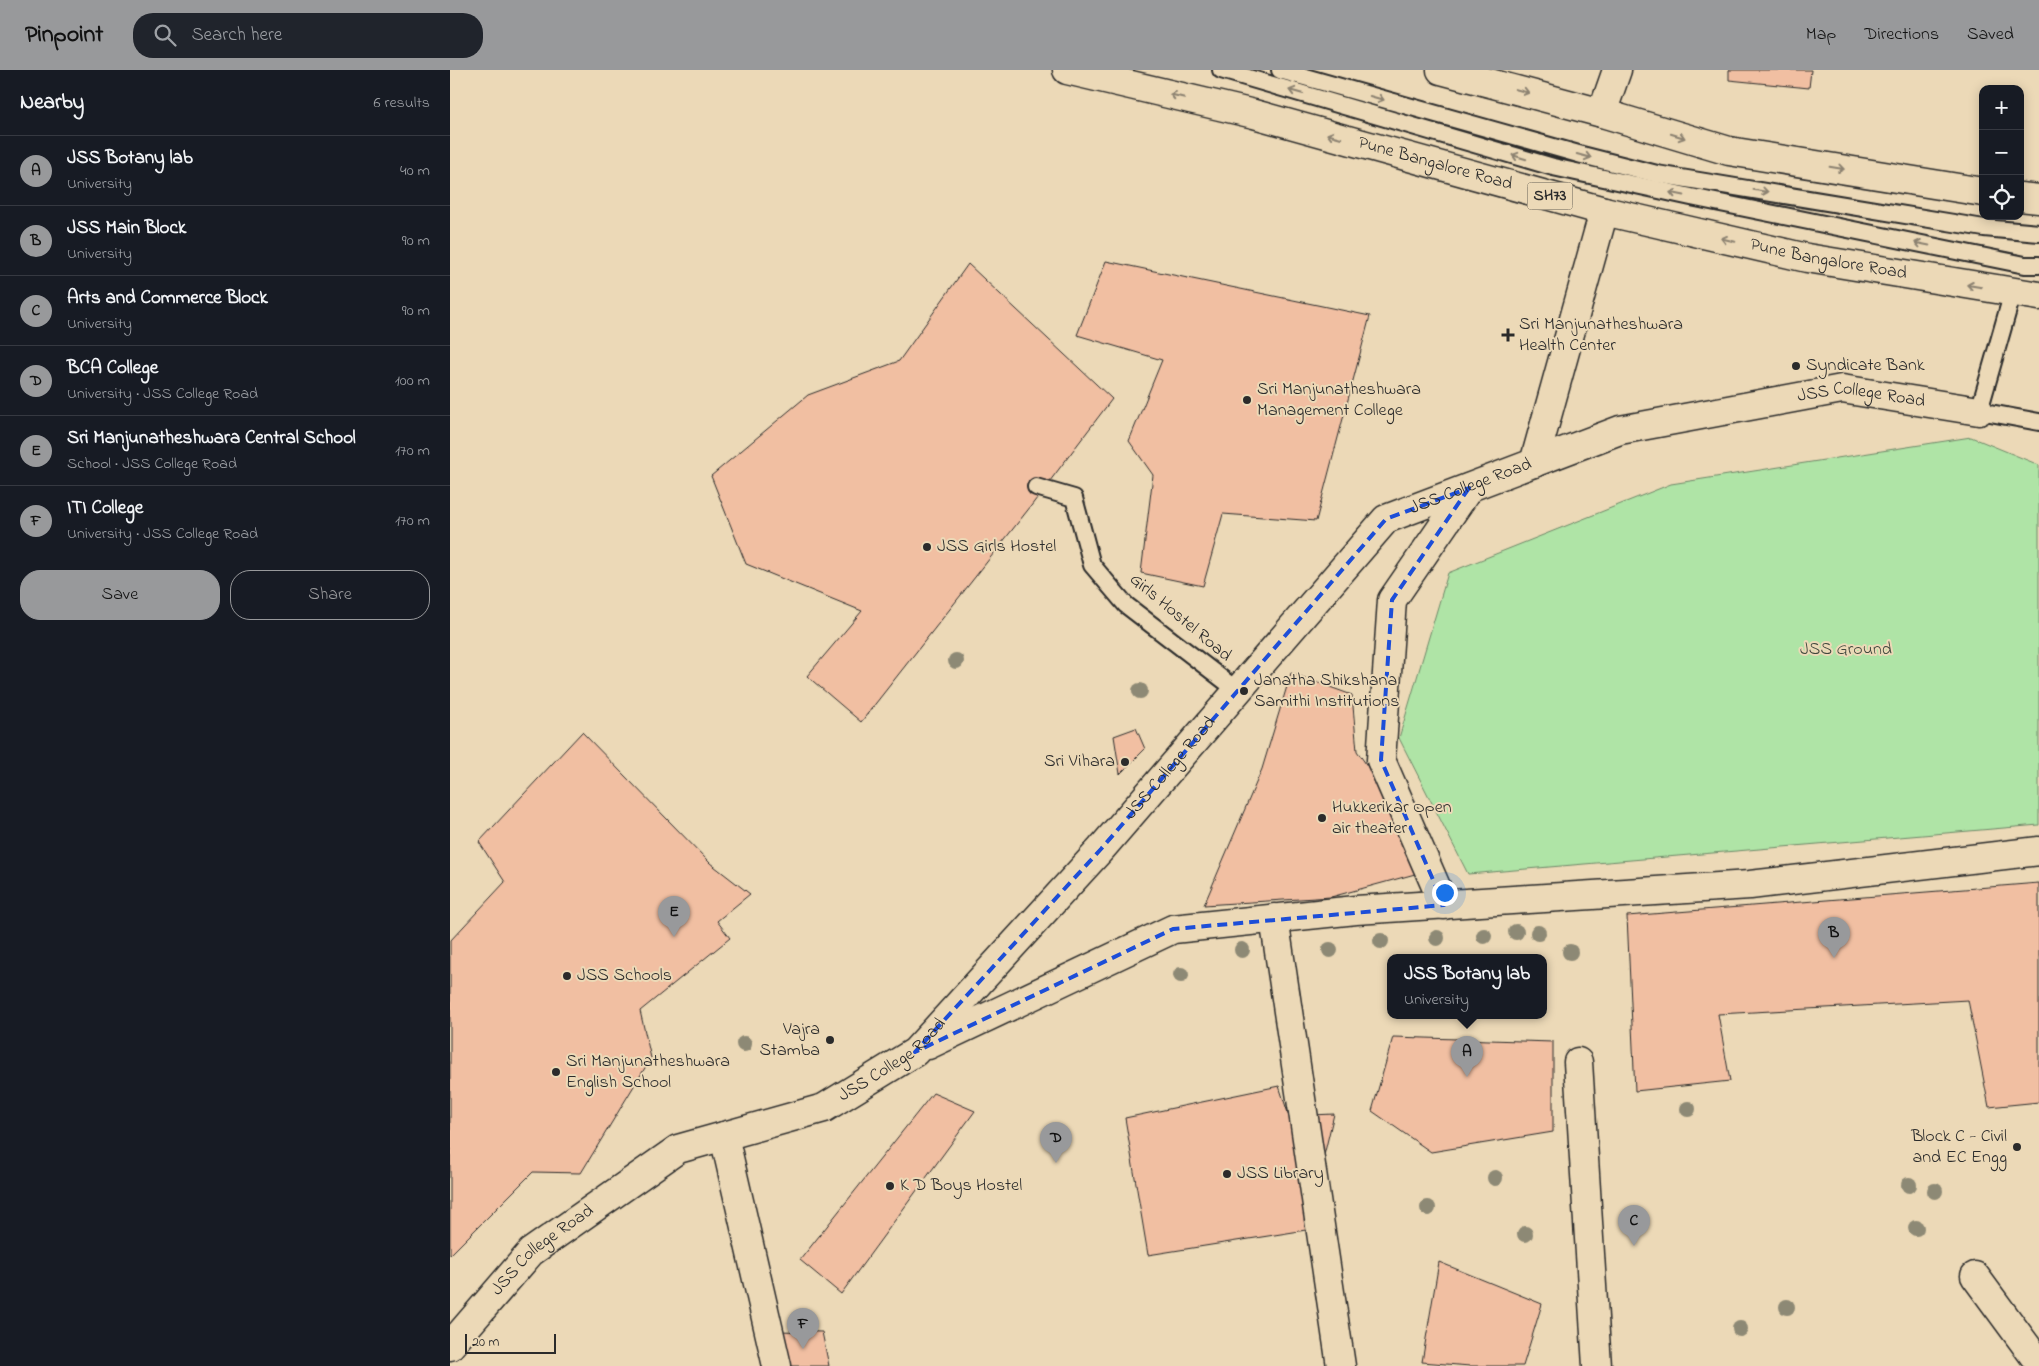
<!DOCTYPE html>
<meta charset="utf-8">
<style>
body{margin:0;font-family:"Indie Flower",sans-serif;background:#20242c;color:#f1f3f6}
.controls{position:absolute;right:15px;top:15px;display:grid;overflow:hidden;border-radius:10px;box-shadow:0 2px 12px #0003}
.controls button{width:45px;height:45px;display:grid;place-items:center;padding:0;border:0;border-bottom:1px solid #363941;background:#171b24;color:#f1f3f6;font:25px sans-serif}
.scale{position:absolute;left:15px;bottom:12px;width:91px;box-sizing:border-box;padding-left:5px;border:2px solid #2b2b2b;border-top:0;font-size:14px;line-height:18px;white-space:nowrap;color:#2b2b2b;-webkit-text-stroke:4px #ecd9b7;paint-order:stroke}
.you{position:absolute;left:994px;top:822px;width:18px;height:18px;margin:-12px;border:4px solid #fff;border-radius:50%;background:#1a73e8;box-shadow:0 0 0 8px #1a73e833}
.badge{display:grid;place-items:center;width:32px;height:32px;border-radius:50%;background:#98999b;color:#111;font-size:16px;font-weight:700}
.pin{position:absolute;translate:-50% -41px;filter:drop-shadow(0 1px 2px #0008)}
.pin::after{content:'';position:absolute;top:26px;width:18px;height:15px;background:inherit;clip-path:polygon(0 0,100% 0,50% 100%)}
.popup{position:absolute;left:937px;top:884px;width:160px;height:65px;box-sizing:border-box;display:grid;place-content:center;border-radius:10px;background:#171b24;filter:drop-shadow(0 1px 4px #0005);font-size:16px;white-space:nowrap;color:#9ea1a6}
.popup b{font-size:19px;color:#f1f3f6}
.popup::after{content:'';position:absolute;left:50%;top:100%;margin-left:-10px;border:10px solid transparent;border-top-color:#171b24}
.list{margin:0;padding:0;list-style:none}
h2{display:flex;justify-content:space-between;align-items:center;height:65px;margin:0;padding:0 20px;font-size:21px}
h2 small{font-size:16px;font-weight:400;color:#9ea1a6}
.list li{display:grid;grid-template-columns:32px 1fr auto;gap:15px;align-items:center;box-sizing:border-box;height:70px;padding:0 20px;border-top:1px solid #363941}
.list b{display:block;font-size:19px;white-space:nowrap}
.list p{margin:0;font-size:16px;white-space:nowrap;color:#9ea1a6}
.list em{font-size:16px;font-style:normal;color:#9ea1a6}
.actions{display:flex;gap:10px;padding:15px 20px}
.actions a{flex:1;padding:11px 0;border:1px solid #98999b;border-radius:20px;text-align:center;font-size:18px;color:#98999b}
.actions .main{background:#98999b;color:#111}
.icon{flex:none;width:28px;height:28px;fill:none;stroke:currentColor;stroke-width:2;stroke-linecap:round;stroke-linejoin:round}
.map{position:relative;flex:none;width:1589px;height:1296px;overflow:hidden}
header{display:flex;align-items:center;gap:30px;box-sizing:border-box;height:70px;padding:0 25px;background:#98999b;color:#111}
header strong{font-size:24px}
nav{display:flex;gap:28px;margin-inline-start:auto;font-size:18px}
.search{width:350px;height:45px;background:#20242c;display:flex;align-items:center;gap:12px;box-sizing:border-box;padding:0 18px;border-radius:20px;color:#9ea1a6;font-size:19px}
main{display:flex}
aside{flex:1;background:#171b24}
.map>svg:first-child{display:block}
.green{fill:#afe4a6;stroke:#6d8868}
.building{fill:#f1bfa2;stroke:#2b2b2b}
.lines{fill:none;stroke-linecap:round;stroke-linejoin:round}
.service-casing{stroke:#2b2b2b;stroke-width:20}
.minor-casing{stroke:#2b2b2b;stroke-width:31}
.primary-casing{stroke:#2b2b2b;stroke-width:31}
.service{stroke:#ecd9b7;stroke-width:16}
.minor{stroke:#ecd9b7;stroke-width:28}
.primary{stroke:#ecd9b7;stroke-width:28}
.tree{fill:#8d8974}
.oneway{stroke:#8c8271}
.marked{fill:none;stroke:#1d4ed8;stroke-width:4;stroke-dasharray:10 6;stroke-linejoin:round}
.poi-dot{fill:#2b2b2b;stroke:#ecd9b7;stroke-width:2}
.labels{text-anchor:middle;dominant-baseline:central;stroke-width:4;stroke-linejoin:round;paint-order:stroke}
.shield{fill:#ecd9b7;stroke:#655f55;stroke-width:1}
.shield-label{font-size:16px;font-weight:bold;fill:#2b2b2b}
.street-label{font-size:18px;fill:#2b2b2b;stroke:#ecd9b7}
.poi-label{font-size:18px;fill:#2b2b2b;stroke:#ecd9b7;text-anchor:start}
.park-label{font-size:18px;fill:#3f473d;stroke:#ecd9b7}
</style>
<header>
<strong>Pinpoint</strong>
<div class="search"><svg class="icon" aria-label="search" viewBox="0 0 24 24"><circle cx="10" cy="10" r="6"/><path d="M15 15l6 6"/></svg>Search here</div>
<nav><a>Map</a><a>Directions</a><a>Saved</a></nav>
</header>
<main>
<aside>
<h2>Nearby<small>6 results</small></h2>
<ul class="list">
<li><span class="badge">A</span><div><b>JSS Botany lab</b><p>University</p></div><em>40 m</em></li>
<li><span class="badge">B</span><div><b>JSS Main Block</b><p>University</p></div><em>90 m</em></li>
<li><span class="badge">C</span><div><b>Arts and Commerce Block</b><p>University</p></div><em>90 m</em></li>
<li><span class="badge">D</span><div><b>BCA College</b><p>University · JSS College Road</p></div><em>100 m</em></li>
<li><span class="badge">E</span><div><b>Sri Manjunatheshwara Central School</b><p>School · JSS College Road</p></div><em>170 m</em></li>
<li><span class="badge">F</span><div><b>ITI College</b><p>University · JSS College Road</p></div><em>170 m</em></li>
</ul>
<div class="actions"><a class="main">Save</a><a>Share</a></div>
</aside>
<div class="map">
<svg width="1589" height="1296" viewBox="0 0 1589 1296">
<rect width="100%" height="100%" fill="#ecd9b7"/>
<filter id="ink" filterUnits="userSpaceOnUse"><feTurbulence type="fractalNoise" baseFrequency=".02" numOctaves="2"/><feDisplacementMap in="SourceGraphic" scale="10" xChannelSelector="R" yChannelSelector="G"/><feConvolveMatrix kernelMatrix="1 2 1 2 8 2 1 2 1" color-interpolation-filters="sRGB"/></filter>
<g filter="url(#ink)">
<path class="green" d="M1521,367l68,28v360l-571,49 -69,-136 49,-165 223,-89z"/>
<g class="building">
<path d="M1279,0h82l-2,18 -80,-8z"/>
<path d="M656,191l264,55 -54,205 -93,-7 -20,72 -62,-13 12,-98 -24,-34 33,-81 -85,-25z"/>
<path d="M518,194l144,135 -81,107 -170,216 -54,-46 55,-65 -116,-47 -35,-88 97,-81 91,-34z"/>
<path d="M841,603l61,22 5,56 80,117 -106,29 -127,8 58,-136z"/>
<path d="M686,658l9,21 -25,25 -6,-38z"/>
<path d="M132,662l128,131 40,31 -33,27 13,17 -90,73 11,47 -70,115 -48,-1 -83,83v-314l55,-59 -26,-40z"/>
<path d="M1589,813v219l-50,5 -21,-107 -250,14 12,67 -95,10 -8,-175z"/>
<path d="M943,967l160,5v90l-122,20 -59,-41z"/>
<path d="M829,1016l10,30 45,-2 -28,116 -158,25 -23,-137z"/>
<path d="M483,1023l42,18 -134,183 -41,-34z"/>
<path d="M989,1192l103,42 -19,62h-53l-48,-4z"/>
<path d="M327,1261l45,1 7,34h-44z"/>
</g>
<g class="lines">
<g class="service-casing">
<g id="service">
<path d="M771,0l332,97 138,30 334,68h14"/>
<path d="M830,0l302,85 75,19 327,54 55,5"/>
<path d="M1563,222l-34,119 60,11"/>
<path d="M586,417l38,11 18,67 34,40 112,86"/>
</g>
</g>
<g class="minor-casing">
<g id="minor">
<path d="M1152,43l15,-43"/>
<path d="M1084,393l70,-252"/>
<path d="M994,835l-63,-145 11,-160 77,-112"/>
<path d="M824,848l67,448"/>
<path d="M478,975l245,-116 183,-19 394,-25 289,-34"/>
<path d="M1128,992l19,304"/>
<path d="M274,1066l53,230"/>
<path d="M1525,1206l64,87"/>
<path id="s1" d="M0,1276l81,-94 147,-103 146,-41 91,-56 186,-203 285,-330 234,-89 222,-41 137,22"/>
</g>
</g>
<g class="primary-casing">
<g id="primary">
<path id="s2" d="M617,0l187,44 350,97 203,47 232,38"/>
<path d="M991,0l161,43 127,38 254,41"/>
<path d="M1570,127l19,2"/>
</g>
</g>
<use href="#service" class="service"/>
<use href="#minor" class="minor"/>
<use href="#primary" class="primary"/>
</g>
<g class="tree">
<circle cx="506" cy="591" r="8"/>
<circle cx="690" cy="621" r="8"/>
<circle cx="1066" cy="862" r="8"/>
<circle cx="1088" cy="863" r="8"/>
<circle cx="1034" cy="866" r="8"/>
<circle cx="987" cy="868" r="8"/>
<circle cx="931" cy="871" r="8"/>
<circle cx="792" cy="880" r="8"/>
<circle cx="880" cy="880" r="8"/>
<circle cx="1120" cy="882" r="8"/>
<circle cx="731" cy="905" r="8"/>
<circle cx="294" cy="974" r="8"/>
<circle cx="1238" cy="1039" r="8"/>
<circle cx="1045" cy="1108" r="8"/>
<circle cx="1459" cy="1115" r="8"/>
<circle cx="1485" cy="1121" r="8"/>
<circle cx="978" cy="1138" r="8"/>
<circle cx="1466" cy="1158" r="8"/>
<circle cx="1075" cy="1164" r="8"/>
<circle cx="1337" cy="1237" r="8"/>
<circle cx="1290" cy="1259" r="8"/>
</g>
<defs><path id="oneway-shaft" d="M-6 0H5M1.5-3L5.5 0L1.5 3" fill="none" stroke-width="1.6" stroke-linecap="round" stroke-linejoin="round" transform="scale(1.25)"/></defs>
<g class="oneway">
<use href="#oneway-shaft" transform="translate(1072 21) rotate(15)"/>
<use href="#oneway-shaft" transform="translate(846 22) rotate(-164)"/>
<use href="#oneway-shaft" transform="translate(727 26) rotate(-167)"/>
<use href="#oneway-shaft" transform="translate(927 28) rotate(16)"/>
<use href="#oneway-shaft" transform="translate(884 66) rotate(-165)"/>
<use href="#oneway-shaft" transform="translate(1228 66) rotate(17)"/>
<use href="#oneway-shaft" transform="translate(1134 86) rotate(15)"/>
<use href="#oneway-shaft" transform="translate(1069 87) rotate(-163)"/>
<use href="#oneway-shaft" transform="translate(1387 98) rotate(9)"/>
<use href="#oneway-shaft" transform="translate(1311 121) rotate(9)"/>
<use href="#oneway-shaft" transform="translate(1227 124) rotate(-168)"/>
<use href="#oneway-shaft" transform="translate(1278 170) rotate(-167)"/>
<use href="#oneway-shaft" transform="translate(1472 174) rotate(-169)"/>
<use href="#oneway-shaft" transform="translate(1524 216) rotate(-171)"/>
</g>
</g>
<path class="marked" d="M1019,418l-77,112 -11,160 63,145 -271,24 -258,123 186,-203 285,-330z"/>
<g class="poi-dot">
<path d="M1055.5 257.5h5v5h5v5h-5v5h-5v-5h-5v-5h5z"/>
<circle cx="1346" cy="296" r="5"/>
<circle cx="797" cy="330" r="5"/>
<circle cx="477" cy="477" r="5"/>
<circle cx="794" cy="621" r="5"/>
<circle cx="675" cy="692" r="5"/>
<circle cx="872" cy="748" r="5"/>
<circle cx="117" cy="906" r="5"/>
<circle cx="380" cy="970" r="5"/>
<circle cx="106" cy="1002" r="5"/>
<circle cx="1567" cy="1077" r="5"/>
<circle cx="777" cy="1104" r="5"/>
<circle cx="440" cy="1116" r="5"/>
</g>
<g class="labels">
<rect class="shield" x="1077.5" y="112.5" width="45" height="27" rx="4"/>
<g class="shield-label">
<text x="1100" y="126">SH73</text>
</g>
<g class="street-label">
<text stroke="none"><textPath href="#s2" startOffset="380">Pune Bangalore Road</textPath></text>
<text stroke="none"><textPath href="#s2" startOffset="785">Pune Bangalore Road</textPath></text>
<text stroke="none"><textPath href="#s1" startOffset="1769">JSS College Road</textPath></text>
<text stroke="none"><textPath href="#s1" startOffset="1364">JSS College Road</textPath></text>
<text transform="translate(730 548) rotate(40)">Girls Hostel Road</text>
<text stroke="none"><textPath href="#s1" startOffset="944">JSS College Road</textPath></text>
<text stroke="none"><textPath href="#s1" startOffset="539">JSS College Road</textPath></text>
<text stroke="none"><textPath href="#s1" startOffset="134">JSS College Road</textPath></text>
</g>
<g class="poi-label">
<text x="1069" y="255">Sri Manjunatheshwara<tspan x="1069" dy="21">Health Center</tspan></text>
<text x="1356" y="296">Syndicate Bank</text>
<text x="807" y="320">Sri Manjunatheshwara<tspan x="807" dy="21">Management College</tspan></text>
<text x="487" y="477">JSS Girls Hostel</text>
<text x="804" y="611">Janatha Shikshana<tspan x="804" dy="21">Samithi Institutions</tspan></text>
<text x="665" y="692" text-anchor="end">Sri Vihara</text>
<text x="882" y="738">Hukkerikar Open<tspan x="882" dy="21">air theater</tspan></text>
<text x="127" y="906">JSS Schools</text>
<text x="370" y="960" text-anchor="end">Vajra<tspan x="370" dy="21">Stamba</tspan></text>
<text x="116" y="992">Sri Manjunatheshwara<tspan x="116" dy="21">English School</tspan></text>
<text x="1557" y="1067" text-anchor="end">Block C - Civil<tspan x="1557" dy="21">and EC Engg</tspan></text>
<text x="787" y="1104">JSS Library</text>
<text x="450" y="1116">K D Boys Hostel</text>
</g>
<g class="park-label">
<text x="1396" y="580">JSS Ground</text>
</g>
</g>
</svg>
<div class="controls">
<button>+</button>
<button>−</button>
<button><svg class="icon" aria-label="locate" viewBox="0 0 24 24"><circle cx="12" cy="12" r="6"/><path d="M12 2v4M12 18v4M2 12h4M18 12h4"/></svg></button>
</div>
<div class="scale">20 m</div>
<div class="you"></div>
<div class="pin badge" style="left:1017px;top:1007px">A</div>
<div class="popup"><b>JSS Botany lab</b>University</div>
<div class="pin badge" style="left:1384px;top:888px">B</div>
<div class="pin badge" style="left:1184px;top:1176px">C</div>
<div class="pin badge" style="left:606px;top:1093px">D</div>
<div class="pin badge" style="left:224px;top:867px">E</div>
<div class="pin badge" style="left:353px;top:1279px">F</div>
</div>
</main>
